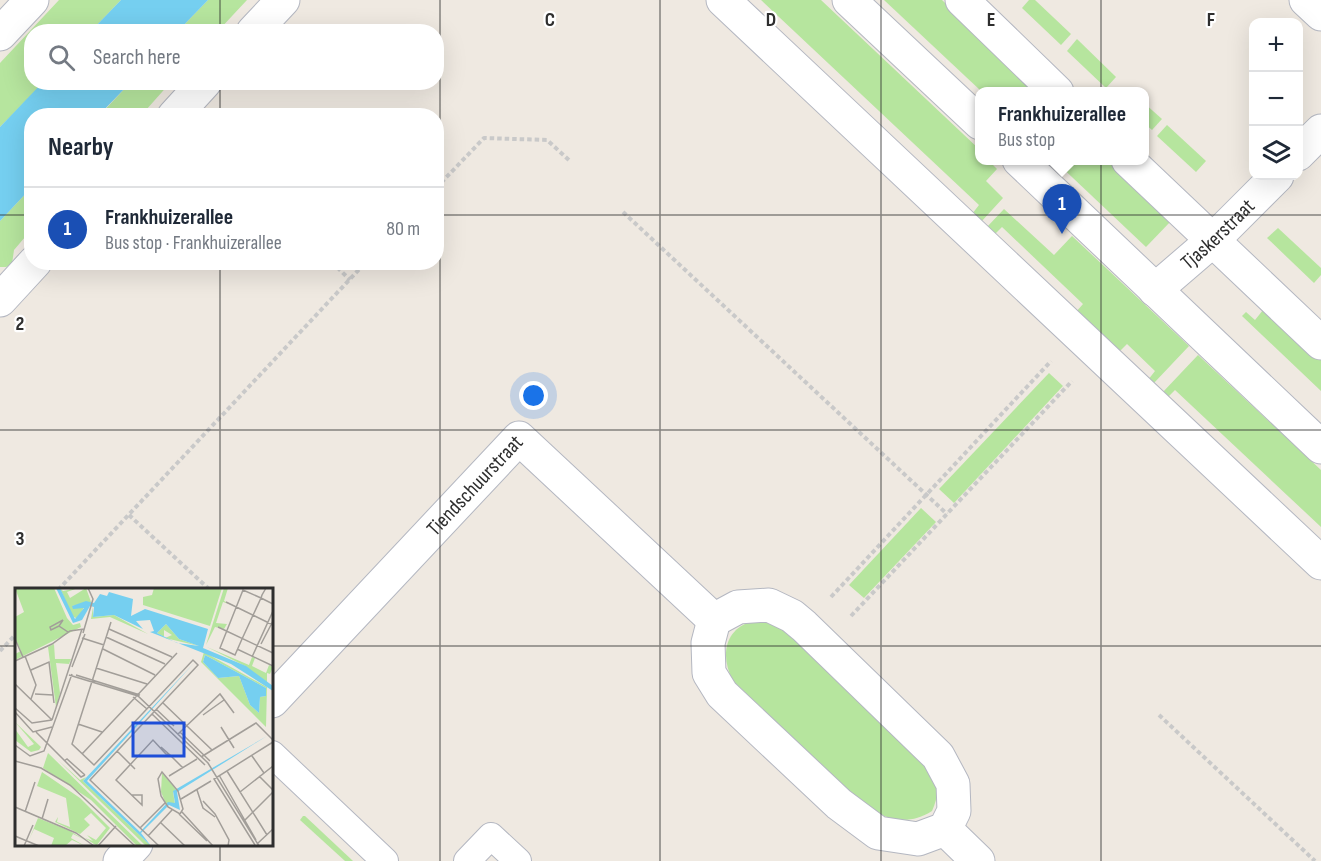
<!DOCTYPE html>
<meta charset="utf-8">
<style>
body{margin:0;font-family:"Sofia Sans Condensed",sans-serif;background:#f6f6f7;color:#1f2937}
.controls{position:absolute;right:18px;top:18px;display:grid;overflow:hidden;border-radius:12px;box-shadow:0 6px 24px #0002}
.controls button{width:54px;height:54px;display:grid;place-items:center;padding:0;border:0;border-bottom:2px solid #e0e1e3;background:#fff;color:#1f2937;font:30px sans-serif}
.you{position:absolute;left:534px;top:396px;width:21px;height:21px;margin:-15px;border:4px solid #fff;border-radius:50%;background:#1a73e8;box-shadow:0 0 0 9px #1a73e833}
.badge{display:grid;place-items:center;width:39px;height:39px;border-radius:50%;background:#db2777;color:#fff;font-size:20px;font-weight:700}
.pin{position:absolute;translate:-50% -50px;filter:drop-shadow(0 2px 3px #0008)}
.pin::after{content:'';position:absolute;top:32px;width:21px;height:18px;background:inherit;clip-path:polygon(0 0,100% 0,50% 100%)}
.popup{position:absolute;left:975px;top:87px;width:174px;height:78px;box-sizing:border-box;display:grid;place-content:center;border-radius:12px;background:#fff;filter:drop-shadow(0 2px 4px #0005);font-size:20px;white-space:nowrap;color:#747a83}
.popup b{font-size:22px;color:#1f2937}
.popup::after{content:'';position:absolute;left:50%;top:100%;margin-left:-12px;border:12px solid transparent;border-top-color:#fff}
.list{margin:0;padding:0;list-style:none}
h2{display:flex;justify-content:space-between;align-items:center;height:78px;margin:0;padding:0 24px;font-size:26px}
h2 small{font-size:20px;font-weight:400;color:#747a83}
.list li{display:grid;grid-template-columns:39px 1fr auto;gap:18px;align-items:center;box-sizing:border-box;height:84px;padding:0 24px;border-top:2px solid #e0e1e3}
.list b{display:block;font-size:22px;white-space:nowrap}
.list p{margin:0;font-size:20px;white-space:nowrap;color:#747a83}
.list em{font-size:20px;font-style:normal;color:#747a83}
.icon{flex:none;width:33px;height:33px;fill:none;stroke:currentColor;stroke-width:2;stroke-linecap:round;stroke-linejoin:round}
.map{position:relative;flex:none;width:1321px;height:861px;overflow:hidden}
.search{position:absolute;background:#fff;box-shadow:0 6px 24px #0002;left:24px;top:24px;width:420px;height:66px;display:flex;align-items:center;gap:15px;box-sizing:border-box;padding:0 21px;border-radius:24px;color:#747a83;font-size:22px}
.panel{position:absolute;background:#fff;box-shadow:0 6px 24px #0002;left:24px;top:108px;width:420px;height:162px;border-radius:24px}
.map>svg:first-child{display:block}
.green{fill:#b6e59e}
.water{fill:#75cff0}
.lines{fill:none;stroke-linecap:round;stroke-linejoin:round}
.lane-casing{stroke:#b4b7c1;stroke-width:28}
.street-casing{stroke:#b4b7c1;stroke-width:35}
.secondary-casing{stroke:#b4b7c1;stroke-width:35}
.path{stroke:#c9c9c9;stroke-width:4;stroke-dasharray:4.5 3;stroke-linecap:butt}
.lane{stroke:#fff;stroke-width:26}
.street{stroke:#fff;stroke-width:33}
.secondary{stroke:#fff;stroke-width:33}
.grid{fill:none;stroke:#2e2e2e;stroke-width:1.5;stroke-opacity:0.55}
.labels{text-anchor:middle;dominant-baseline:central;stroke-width:4.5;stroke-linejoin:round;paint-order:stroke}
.street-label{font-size:21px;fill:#2e2e2e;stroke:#fff}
.inset-road{fill:none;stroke:#a29e99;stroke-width:1.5}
.view{fill:#1d4ed8;fill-opacity:0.15;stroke:#1d4ed8;stroke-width:3}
.inset-edge{fill:none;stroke:#2e2e2e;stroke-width:3}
.grid-label{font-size:20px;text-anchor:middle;font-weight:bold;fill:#2e2e2e;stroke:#fff;stroke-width:4.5;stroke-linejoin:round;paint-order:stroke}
</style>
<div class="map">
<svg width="1321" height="861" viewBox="0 0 1321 861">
<rect width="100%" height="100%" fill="#efe9e1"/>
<g class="green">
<path d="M59,0h62l-30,31 -59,1v50l11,1 -43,44v-64z"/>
<path d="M208,0h39l-29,31h-40z"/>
<path d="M761,0h60l158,149 1,11 12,1 3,3 -2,1 4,4 -11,12 17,17 -22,24 -9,-8 7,-9z"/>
<path d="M884,0h58l98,91h-59z"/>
<path d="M1029,0h6l36,34 -10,11 -39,-37z"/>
<path d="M1077,39l39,38 -10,11 -39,-37z"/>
<path d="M130,83h40l-24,27 -1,5 -46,1z"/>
<path d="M1144,103l18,16 -10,11 -7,-6z"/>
<path d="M1167,125l39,36 -10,11 -39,-36z"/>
<path d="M1055,161h58l58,60 -25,26z"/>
<path d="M31,188v42l-17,20 -2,14 -6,3h-6v-46z"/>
<path d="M1004,209l50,46 18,-19 117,110 -35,37 -6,-3 7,-9 -28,-27 -8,8 -43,-40 7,-8 -81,-77 -8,8 -7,-8z"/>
<path d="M1278,228l43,40v7l-7,8 -47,-45z"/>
<path d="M1267,305l54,51v35l-79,-75 4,-4 9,8z"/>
<path d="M1198,355l123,115v57l-146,-137 -7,7 -6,-4z"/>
<path d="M1049,373l14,13 -109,117 -15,-14z"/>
<path d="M921,508l15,14 -72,76 -15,-13z"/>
<path d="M753,621h11l19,7 144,135c10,19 14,28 5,48 -24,15 -44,9 -66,-4l-133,-126c-13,-25 -9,-52 20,-60z"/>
<path d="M303,816h2l48,45h-8l-45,-41z"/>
</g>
<g class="water">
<path d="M121,0h87l-30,31h-87z"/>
<path d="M43,82l87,1 -31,32 -67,1 -1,72 -31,33v-94z"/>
</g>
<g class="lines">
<g class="lane-casing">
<g id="lane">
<path d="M272,754l113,107"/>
<path d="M467,861l24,-25 27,25"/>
</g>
</g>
<g class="street-casing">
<g id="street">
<path d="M723,0l598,563"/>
<path d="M962,0l95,92"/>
<path d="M1306,0l15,14"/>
<path d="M253,32l30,-32"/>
<path d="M0,34l32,-34"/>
<path d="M174,116l31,-34"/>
<path d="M1298,154l23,-23"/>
<path d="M1128,160l193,183"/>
<path id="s1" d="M1155,290l57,-49 65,-65"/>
<path d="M0,300l35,-38"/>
<path d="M769,605l23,11 12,10 134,130 15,28 1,27 -9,18 -27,10 -40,-6 -39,-29 -117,-110 -13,-21 -1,-30 6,-23 24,-13z"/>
<path id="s2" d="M272,701l247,-263 195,182"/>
<path d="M945,829l33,32"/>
<path d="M120,861l16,-17"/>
</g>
</g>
<g class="secondary-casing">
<g id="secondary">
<path d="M849,0l131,123"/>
<path d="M1019,160l302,287"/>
</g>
</g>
<g class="path">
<path d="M436,188l48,-50 63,2 23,21"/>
<path d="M623,212l324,302"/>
<path d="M332,262l18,18"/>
<path d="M129,515l81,75"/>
<path d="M58,590l308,-328"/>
<path d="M831,597l220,-236"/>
<path d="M851,616l221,-235"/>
<path d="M0,651l16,-17"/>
<path d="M1159,715l156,146"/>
</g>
<use href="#lane" class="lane"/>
<use href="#street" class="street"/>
<use href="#secondary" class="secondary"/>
</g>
<path class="grid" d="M220,0v32M440,0v861M660,0v861M881,0v861M1101,0v861M220,82v34M0,215h32M436,215h885M220,262v328M0,430h1321M0,646h16M272,646h1049M220,844v17"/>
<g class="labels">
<g class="street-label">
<text stroke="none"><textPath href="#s1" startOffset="84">Tjaskerstraat</textPath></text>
<text stroke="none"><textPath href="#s2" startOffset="296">Tiendschuurstraat</textPath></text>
</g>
</g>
<g transform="translate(15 588)">
<rect width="258" height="258" fill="#efe9e1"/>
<path d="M0,0h39l13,30 6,7 7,-2 1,4 -66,33v-6l6,-3 -6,-13v-21l9,-5zM45,0l3,3 15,-3 -11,4 3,6 16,-10 5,14 -19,4 12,1 -6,12 -6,-3zM139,0h68l-12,38 -67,-21v-8l9,-2zM209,0h4l-4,13 11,5 -12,-4 -7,21 11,1 -3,5 -9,-2 -9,18zM78,19v10l21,-2 34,19 -38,-17 -19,2zM151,36l13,15 20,7 -34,-8 7,-3 -8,-5v7l-7,-4zM39,56l1,15h16l-2,5 -13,-1 4,30 -4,14 -8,-60zM192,59l42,18 3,-8 3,1 -3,8 14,7 3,-8 4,2 -3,7 -3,-1v10l-22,-17zM189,64l63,35 -1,40 -65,-65zM190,67l61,33v8l-6,1 -1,16 -9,-8 -11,-29 -21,2 -15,-16zM0,134l26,25 -2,3 -8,2 -16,-12v-11l13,18 6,-3zM33,165l95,93h-6l-46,-46 -48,-32zM43,172l22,20 6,-3 -3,4 68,65h-5zM27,184l38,26 30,30 -13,17 -3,-1 -9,-6 8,3 -6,-6 9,5 10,-12 -15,-15 -7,6 6,6 -10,9 -25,-12 3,-5 -1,5 13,5 -4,-29 -29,-12zM147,185l14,16 -3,3 2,12h-9l-5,-12zM23,230l32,13 13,8 -10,-5 -2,4 14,8 -13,-6 -7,6h-14l3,-8 -20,-9 -5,11z" fill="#b6e59e" fill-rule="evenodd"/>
<path d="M41,0h4l15,31 9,-11 -11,1 -1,-3 14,-5 8,2 6,-9 7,2 2,-4 24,7 -2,17 14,-7 63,20 -5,19 43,18 27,20v5l-42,-27 -81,-32 4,-1 -4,-11 -14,1 7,8 -29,-14 -21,2 1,-10 -4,-1 -8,14 -9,3zM151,36l13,15 20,7 -22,-3 -20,-10zM190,67l61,33v8l-6,1 -1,16 -9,-8 -11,-29 -21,2 -15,-16zM179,75l-107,118 53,51 28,-30 7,1 -2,-12 94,-55 -90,56 3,18 -11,-5 -28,28 10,13 -68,-65z" fill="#75cff0" fill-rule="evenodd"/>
<path class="inset-road" d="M251,0l-4,7 -1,3 -19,41 -7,16 -15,-7 23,-58 18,8 12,6M211,14l47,23M96,34l-39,122 22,21 99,-105 5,5 -108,115 69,66M44,38l-8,4 -1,-3 13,-7 -4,6 9,6M203,39l55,26M94,41l63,28M68,45l10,-34 -5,-11M91,49l59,27M67,50l22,7M0,51l8,18M246,56l12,-23M88,61l52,26M222,61l36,17M10,68l11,29 -5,14M237,69l21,-46M0,73l37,-17 18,-13 14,-2M57,79l13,-33M81,80l51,16M16,82l18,-8 5,41M54,87l69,21 70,67 51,83M61,87l64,20M0,96l37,36M20,106l18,1M118,109l14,12M148,115l49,47M0,120l17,15 20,-3M141,121l18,17M0,124l18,20 19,-5M137,126l53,51M188,127l21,-15M37,132l30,-91M63,136l24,8M206,139l13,21M21,144l45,45 4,-2M165,144l30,29M163,146l42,-40 14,19M0,157l15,11 14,-5 28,-77M102,163l18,18M67,166l95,-101M155,167l13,13M237,168l12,17M186,169l55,-34 17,17M0,173l26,7 29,17 65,61M49,173l3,-2 18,16M212,183l40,64M147,184l16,19 5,18 -3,5 -12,-7 -7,-11 -3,-17zM204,187l37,65M154,188l28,-17M244,188l14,14M182,202l6,18 12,9M225,204l33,-26M117,207h10v10l-26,-25 37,-40 13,14 4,1 -9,-8M166,211l30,-18M188,213l12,13 14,26 -1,6M0,219l61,26 18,13M10,224l10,-30M167,224l31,34M164,226l28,27M27,231l6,-20M230,232l28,-28M146,235l24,23M125,240l25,-25M0,248l24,10M133,248l24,-26M243,255l15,-14M240,257l-41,-66 59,-37M9,258l9,-21M83,258l18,-20"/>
<path class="view" d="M118,135h51v33h-51z"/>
<rect width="258" height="258" class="inset-edge"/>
</g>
<g class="grid-label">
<text x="550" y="26">C</text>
<text x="771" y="26">D</text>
<text x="991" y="26">E</text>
<text x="1211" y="26">F</text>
<text x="20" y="330">2</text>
<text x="20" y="545">3</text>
</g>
</svg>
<div class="controls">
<button>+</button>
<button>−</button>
<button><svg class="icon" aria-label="layers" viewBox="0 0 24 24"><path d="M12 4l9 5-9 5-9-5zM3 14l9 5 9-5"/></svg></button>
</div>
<div class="you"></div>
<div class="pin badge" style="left:1062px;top:234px;background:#1a4fb4">1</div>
<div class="popup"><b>Frankhuizerallee</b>Bus stop</div>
<div class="search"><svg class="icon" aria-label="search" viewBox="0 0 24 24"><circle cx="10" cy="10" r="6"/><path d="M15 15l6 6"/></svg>Search here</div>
<section class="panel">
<h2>Nearby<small></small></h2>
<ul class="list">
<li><span class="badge" style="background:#1a4fb4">1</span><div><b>Frankhuizerallee</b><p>Bus stop · Frankhuizerallee</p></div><em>80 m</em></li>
</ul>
</section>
</div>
